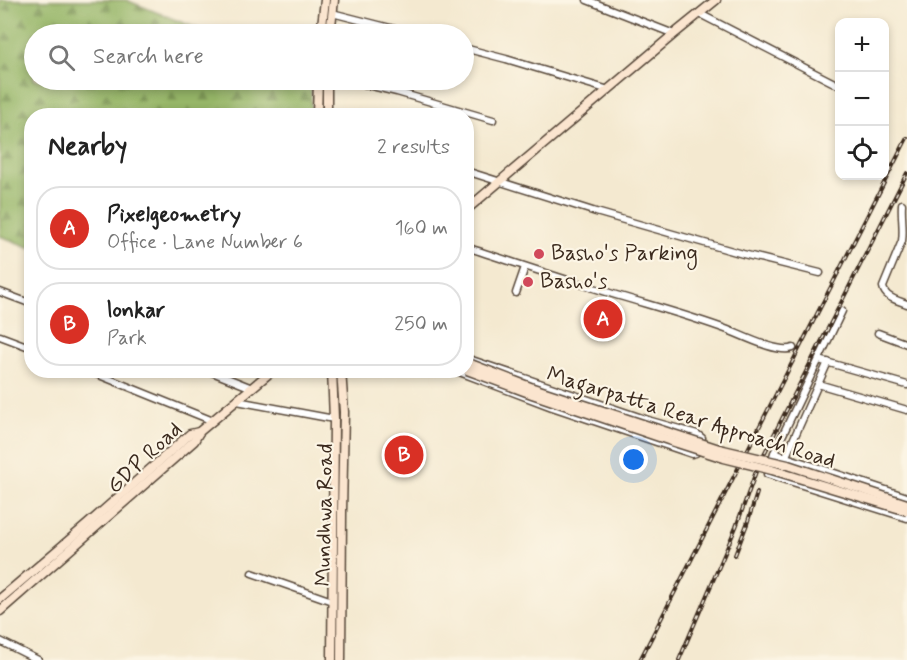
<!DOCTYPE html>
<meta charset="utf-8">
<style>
body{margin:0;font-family:Mynerve,sans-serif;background:#f6f6f6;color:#222}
.controls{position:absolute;right:18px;top:18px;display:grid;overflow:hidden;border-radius:12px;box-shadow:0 3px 9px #0003}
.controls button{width:54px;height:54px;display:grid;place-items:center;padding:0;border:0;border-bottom:2px solid #e0e0e0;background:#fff;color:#222;font:30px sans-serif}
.you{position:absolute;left:634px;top:460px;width:21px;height:21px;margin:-15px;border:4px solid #fff;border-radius:50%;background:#1a73e8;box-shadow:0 0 0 9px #1a73e833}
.badge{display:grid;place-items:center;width:39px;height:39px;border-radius:50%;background:#d93025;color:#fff;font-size:20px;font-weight:700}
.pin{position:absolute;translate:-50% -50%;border:3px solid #fff;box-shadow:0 2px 6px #0006}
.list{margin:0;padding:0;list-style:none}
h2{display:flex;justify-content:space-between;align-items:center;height:78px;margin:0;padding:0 24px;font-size:26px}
h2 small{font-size:20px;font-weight:400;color:#767676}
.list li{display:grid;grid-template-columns:39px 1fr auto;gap:18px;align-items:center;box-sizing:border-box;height:84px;margin:0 12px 12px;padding:0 12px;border:2px solid #e0e0e0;border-radius:24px}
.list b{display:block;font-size:22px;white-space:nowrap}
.list p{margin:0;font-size:20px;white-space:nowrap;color:#767676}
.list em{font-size:20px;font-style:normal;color:#767676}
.icon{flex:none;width:33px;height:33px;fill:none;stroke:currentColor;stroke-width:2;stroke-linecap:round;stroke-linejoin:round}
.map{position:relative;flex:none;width:907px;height:660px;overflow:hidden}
.search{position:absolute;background:#fff;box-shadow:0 3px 9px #0003;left:24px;top:24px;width:450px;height:66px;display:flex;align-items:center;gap:15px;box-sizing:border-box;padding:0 21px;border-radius:33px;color:#767676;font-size:22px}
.panel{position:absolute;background:#fff;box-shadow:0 3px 9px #0003;left:24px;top:108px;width:450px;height:270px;border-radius:24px}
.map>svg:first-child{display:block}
.forest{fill:url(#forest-firs);stroke:#687043;stroke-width:1.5}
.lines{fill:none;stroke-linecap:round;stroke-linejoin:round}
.street-casing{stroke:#574739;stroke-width:9}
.secondary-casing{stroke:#574739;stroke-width:11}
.street{stroke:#fff;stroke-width:6}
.secondary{stroke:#fbe5cf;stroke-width:8}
.rail-casing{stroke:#3b2a1e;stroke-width:4}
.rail{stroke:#fcf5e5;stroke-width:1.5;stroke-dasharray:4.5;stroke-linecap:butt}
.secondary-bridge-casing{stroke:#574739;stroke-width:11;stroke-linecap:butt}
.secondary-bridge{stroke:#fbe5cf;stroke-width:8}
.poi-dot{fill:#d1495b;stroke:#fcf5e5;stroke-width:2}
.labels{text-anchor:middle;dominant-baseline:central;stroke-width:4.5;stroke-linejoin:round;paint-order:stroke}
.poi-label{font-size:22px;fill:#3b2a1e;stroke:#fcf5e5;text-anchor:start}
.street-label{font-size:22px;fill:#3b2a1e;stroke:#fcf5e5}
</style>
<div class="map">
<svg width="907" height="660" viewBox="0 0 907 660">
<defs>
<pattern id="forest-firs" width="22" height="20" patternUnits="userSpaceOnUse" patternTransform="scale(1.5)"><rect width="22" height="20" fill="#96b668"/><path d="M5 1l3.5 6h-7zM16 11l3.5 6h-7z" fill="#7c9455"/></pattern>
</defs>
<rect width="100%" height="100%" fill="#fcf5e5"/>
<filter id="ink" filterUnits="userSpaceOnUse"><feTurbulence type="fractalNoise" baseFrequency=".0167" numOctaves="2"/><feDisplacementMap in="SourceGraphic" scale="12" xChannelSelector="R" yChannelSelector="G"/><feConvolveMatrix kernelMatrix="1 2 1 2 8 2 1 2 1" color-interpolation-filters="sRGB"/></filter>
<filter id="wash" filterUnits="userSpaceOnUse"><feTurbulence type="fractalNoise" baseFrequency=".008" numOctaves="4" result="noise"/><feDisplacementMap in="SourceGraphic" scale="24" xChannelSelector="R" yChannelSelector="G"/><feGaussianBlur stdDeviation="1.35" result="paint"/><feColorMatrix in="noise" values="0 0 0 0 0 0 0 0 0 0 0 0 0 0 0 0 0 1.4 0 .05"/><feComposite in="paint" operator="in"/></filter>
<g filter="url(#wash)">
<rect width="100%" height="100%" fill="#f4e9d0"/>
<path class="forest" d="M0,0h126l85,34h-177v46h278l-1,13v22l-279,1 -1,132 -31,-12z"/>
</g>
<g filter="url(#ink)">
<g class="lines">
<g class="street-casing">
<g id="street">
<path d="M587,0l87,34"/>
<path d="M332,13l82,21"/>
<path d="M700,14l140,72"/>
<path d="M464,48l42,11 103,31"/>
<path d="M347,80l50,12 96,28"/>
<path d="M466,171l130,41 147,42 77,19"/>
<path d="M902,204c-1,13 2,25 0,37l-19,46c2,11 14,13 24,17"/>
<path d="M466,247c44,14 87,29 131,42 44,14 88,25 131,41 15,6 51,24 65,18"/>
<path d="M0,292l32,12"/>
<path d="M516,293l9,-26"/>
<path d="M842,311l-68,142 -7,21 140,44"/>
<path d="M878,333l29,11"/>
<path d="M0,336l32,12"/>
<path d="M819,360l88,25"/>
<path d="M87,370l126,51"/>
<path d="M207,370l45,18"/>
<path d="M454,370l98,37 140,47 4,-1 5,-13 1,-2 -5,-4 -46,-13 -185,-63"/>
<path d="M818,384l89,26"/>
<path d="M237,401l97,18"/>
<path d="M774,453l133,44"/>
<path d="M786,456l42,-94"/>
<path d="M252,573l80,28"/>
<path d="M0,641l38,19"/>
</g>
</g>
<g class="secondary-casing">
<g id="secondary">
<path d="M321,34l4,-34"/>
<path d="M330,34l4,-34"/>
<path d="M317,116l1,-36"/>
<path d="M327,116v-36"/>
<path d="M466,210l208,-176 42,-34"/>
<path d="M332,370l2,49 -2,241"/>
<path d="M341,370l3,42 -2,100 -1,148"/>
<path d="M0,599l88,-75 102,-90 9,-2"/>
<path d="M0,611l194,-170 5,-9 74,-62"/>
</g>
</g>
<use href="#street" class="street"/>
<use href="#secondary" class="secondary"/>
<g class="rail-casing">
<g id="rail">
<path d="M735,555l12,-31 10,-31"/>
<path d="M640,660l267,-522"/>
<path d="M679,660l57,-133 22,-61 149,-293"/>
</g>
</g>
<use href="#rail" class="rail"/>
<g class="secondary-bridge-casing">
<g id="secondary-bridge">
<path d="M468,363l65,25 186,61 69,16 119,39"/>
<path d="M467,370l65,24 136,46 56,18 48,12 135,41"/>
</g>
</g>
<use href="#secondary-bridge" class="secondary-bridge"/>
</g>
</g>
<g class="poi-dot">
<circle cx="539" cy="254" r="6"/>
<circle cx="528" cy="282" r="6"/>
</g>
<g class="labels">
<g class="poi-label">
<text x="551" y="254">Basho's Parking</text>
<text x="540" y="282">Basho's</text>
</g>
<g class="street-label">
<text transform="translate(691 418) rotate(17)">Magarpatta Rear Approach Road</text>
<text transform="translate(145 458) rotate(-43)">GDP Road</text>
<text transform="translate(325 515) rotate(-89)">Mundhwa Road</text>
</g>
</g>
</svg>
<div class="controls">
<button>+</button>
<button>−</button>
<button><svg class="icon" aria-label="locate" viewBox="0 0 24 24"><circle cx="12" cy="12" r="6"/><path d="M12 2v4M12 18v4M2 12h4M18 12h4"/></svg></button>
</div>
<div class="you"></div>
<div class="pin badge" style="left:603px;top:319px">A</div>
<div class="pin badge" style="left:404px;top:455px">B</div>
<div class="search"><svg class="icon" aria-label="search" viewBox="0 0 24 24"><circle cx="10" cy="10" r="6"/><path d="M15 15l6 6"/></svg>Search here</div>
<section class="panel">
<h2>Nearby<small>2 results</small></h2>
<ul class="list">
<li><span class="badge">A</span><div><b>Pixelgeometry</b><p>Office · Lane Number 6</p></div><em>160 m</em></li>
<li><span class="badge">B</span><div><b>lonkar</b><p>Park</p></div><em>250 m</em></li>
</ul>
</section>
</div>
